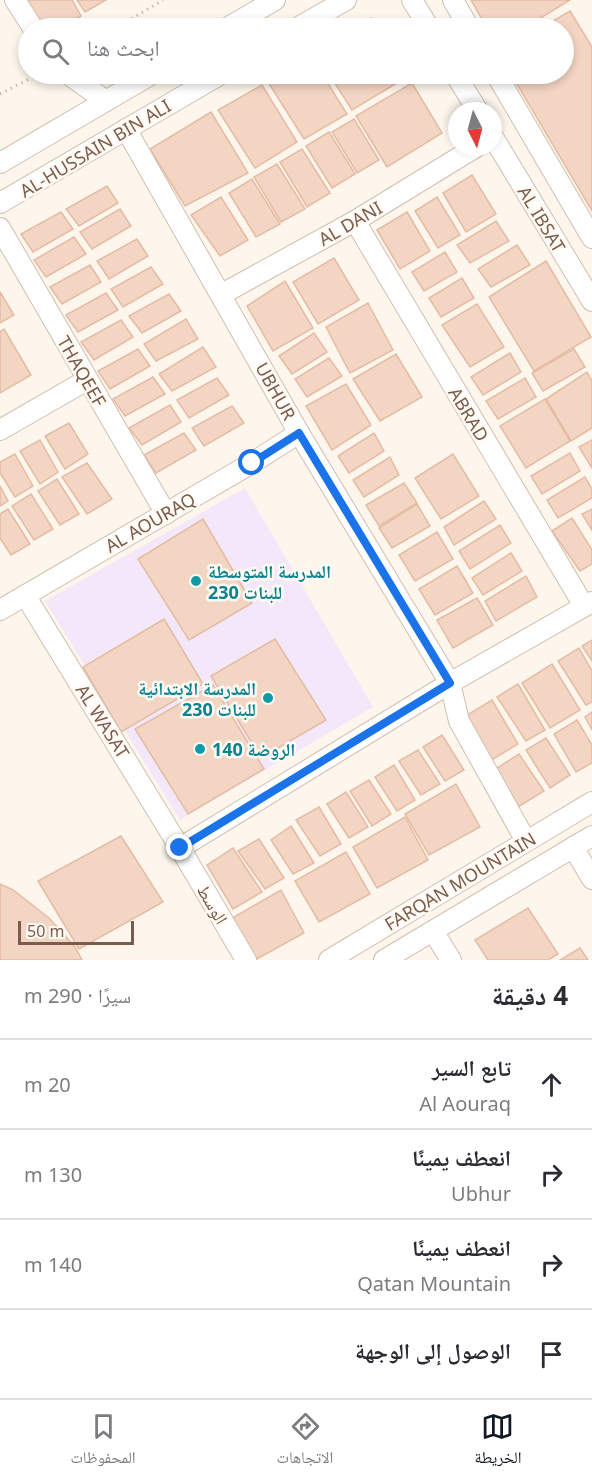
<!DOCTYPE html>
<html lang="ar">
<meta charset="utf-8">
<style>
body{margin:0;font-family:"Noto Sans","Noto Naskh Arabic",sans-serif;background:#f2f2f3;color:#2b2b33;direction:rtl}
.compass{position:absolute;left:448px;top:102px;width:54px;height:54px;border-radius:50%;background:#fff;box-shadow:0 3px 9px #0003;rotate:174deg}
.scale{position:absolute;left:18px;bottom:15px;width:116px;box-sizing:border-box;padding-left:6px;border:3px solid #7a5c4d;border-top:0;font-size:16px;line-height:21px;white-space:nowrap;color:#7a5c4d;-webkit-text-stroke:4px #fffaf3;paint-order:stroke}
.stop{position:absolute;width:18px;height:18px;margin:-14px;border:4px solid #1a73e8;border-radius:50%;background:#fff}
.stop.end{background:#1a73e8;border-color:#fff;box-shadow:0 2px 6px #0008}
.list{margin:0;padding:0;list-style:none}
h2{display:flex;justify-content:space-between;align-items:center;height:78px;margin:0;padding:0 24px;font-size:26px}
h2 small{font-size:20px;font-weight:400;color:#7c7c81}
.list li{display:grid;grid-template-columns:39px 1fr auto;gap:18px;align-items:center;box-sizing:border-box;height:90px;padding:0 24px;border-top:2px solid #e1e1e2}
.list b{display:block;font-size:22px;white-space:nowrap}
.list p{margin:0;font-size:20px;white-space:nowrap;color:#7c7c81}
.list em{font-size:20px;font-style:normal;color:#7c7c81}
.icon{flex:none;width:33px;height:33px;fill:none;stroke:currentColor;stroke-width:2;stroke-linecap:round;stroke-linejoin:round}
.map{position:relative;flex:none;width:592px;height:960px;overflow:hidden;direction:ltr}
.search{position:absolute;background:#fff;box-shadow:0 3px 9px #0003;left:18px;right:18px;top:18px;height:66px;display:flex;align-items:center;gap:15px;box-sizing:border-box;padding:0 21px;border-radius:33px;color:#7c7c81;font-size:22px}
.sheet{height:438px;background:#fff}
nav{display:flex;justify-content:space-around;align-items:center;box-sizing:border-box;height:84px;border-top:2px solid #e1e1e2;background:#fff;font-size:16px;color:#7c7c81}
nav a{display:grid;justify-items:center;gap:3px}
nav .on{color:#111827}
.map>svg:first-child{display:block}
.education{fill:#f3e8fa}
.building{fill:#f3d5c3;stroke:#e6bba3;stroke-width:1.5}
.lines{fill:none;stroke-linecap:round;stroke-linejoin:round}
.minor-casing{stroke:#d1beb0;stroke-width:22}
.path{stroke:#d9b8a5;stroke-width:3;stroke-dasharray:1.5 4.5;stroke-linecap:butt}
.minor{stroke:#fff;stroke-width:20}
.route{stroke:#1a73e8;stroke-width:8}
.culture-dot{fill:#0f9aa8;stroke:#fffaf3;stroke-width:2}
.labels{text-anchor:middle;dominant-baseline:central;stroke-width:5;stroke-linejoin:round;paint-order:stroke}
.street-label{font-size:18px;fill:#7a5c4d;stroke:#fffaf3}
.culture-label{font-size:18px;font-weight:bold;fill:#0d838f;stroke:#fffaf3;text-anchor:start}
</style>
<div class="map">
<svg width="592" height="960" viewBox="0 0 592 960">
<rect width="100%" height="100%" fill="#fdf6ec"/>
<path class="education" d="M245,488l128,219 -193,113 -135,-219z"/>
<g class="building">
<path d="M22,0h50l9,16 -22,12h-21z"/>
<path d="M77,0h29l-21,12z"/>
<path d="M471,0h99l-46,28h-37z"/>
<path d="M570,11l22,36v164l-81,-137h53v-46h-23z"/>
<path d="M371,18l6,10h-22z"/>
<path d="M282,74h40l25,40 -43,25 -36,-57z"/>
<path d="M329,74h75l3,3 -55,33z"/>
<path d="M412,83l30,50 -55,34 -31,-51z"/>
<path d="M262,85l35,57 -42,26 -37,-58z"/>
<path d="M211,112l37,61 -63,33 -35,-57z"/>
<path d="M354,119l25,41 -22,13 -25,-41z"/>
<path d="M329,132l26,42 -23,14 -26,-42z"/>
<path d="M302,149l28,44 -23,14 -27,-45z"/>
<path d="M277,164l28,45 -24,13 -27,-45z"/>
<path d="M472,175l24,39 -30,18 -23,-39z"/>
<path d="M252,179l28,45 -24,13 -27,-44z"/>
<path d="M107,186l11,17 -39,23 -13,-17z"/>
<path d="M221,197l27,43 -28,16 -29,-41z"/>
<path d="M437,197l23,38 -22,13 -23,-37z"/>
<path d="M120,209l11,17 -39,23 -12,-17z"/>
<path d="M61,212l12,17 -40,23 -12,-18z"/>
<path d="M407,212l23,39 -30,18 -23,-39z"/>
<path d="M496,221l13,20 -39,22 -13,-18z"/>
<path d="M74,237l12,17 -40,23 -12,-17z"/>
<path d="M137,239l11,17 -39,23 -12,-18z"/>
<path d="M517,245l13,20 -39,22 -13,-18z"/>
<path d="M445,252l12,20 -33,19 -12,-19z"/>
<path d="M334,258l25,42 -41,24 -25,-42z"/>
<path d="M546,261l45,76 -57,34 -45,-74z"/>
<path d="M90,265l11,17 -39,22 -12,-17z"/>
<path d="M151,267l12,17 -40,23 -12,-18z"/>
<path d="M462,278l12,20 -33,19 -12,-19z"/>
<path d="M285,281l28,47 -40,23 -26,-45z"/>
<path d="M0,292l14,23 -14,8z"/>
<path d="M106,293l12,17 -40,22 -12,-17z"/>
<path d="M169,294l12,17 -39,22 -13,-17z"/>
<path d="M368,303l25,47 -43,23 -24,-46z"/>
<path d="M477,304l27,43 -34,20 -28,-42z"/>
<path d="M186,319l12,20 -42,22 -12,-17z"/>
<path d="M121,320l12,17 -39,23 -13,-18z"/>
<path d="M4,329l27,46 -31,18v-61z"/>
<path d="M314,333l13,19 -35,22 -13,-18z"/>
<path d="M203,347l13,20 -44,24 -13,-17z"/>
<path d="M138,349l12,17 -40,23 -12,-18z"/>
<path d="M574,349l11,18 -42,24 -11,-18z"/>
<path d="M510,353l11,19 -38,23 -12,-18z"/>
<path d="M396,354l26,43 -42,24 -27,-42z"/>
<path d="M329,358l13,18 -35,21 -12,-18z"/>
<path d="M587,372l5,9v47l-21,13 -25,-42z"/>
<path d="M153,377l12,17 -40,22 -12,-17z"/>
<path d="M217,378l12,17 -40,23 -12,-18z"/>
<path d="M525,378l11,19 -38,22 -12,-18z"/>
<path d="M346,384l25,41 -39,25 -26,-44z"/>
<path d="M545,399l25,42 -44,27 -26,-42z"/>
<path d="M170,405l11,17 -39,23 -13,-17z"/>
<path d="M232,406l12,17 -40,23 -12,-18z"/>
<path d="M69,423l19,31 -23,15 -20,-33z"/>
<path d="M184,433l12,17 -40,23 -12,-18z"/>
<path d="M374,433l10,18 -35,22 -11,-17z"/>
<path d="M40,440l18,32 -18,12 -20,-33z"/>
<path d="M592,440v28l-13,-21z"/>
<path d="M570,453l10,18 -38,23 -11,-18z"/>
<path d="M15,454l18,32 -18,11 -15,-24v-11z"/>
<path d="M453,454l26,42 -38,23 -26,-41z"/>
<path d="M390,457l9,18 -35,22 -11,-17z"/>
<path d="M87,463l25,36 -25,15 -25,-37z"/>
<path d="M585,477l7,12v9l-34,20 -11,-18z"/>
<path d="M57,479l22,35 -19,11 -22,-34z"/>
<path d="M404,483l13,20 -38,23 -13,-21z"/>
<path d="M0,486l8,15 -8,5z"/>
<path d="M31,494l22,35 -19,11 -22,-34z"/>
<path d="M484,501l12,18 -42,26 -10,-18z"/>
<path d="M417,504l13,22 -38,22 -13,-20z"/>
<path d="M8,509l22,35 -19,11 -11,-17v-24z"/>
<path d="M592,509v21l-10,-16z"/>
<path d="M572,518l20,32v14l-12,7 -28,-40z"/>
<path d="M203,519l49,84 -63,37 -51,-81z"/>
<path d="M500,525l11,18 -41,26 -11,-18z"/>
<path d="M437,532l16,27 -38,22 -16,-26z"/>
<path d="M511,553l11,18 -39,24 -11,-17z"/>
<path d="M457,566l16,27 -38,22 -16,-26z"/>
<path d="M526,576l11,21 -41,24 -11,-20z"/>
<path d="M477,598l16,27 -40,23 -16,-28z"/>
<path d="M164,619l39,65 -82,48 -38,-65z"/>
<path d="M275,639l51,81 -65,38 -50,-82z"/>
<path d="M592,640v21l-10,-15z"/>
<path d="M579,648l13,23v31l-6,3 -28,-44z"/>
<path d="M552,664l28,46 -30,18 -28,-45z"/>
<path d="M518,684l27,46 -19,11 -29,-44z"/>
<path d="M213,685l51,84 -76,45 -53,-85z"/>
<path d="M492,700l26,44 -28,17 -26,-44z"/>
<path d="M592,712v18l-7,-13z"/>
<path d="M577,720l15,25v18l-16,9 -22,-38z"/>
<path d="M442,735l22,35 -19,11 -22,-34z"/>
<path d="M546,738l24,37 -20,13 -24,-38z"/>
<path d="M418,750l22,34 -19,11 -22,-34z"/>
<path d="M519,754l25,37 -26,16 -24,-37z"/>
<path d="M394,765l21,35 -18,11 -22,-34z"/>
<path d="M369,780l22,34 -19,12 -22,-35z"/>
<path d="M456,784l24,43 -51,28 -24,-41z"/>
<path d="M346,792l22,35 -19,11 -22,-34z"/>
<path d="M319,807l22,37 -21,12 -24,-36z"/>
<path d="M405,817l23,43 -51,28 -24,-41z"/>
<path d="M291,826l23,37 -21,11 -22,-34z"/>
<path d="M121,836l42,66 -84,47 -41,-68z"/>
<path d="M259,839l25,39 -19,11 -27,-38z"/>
<path d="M233,848l29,44 -29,17 -26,-44z"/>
<path d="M346,852l24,42 -51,28 -24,-41z"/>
<path d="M0,884l13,6 36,28 26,29 7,13h-82z"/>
<path d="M281,890l23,43 -49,27 -26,-40z"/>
<path d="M528,908l30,46 -10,6h-60l-13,-20z"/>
<path d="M580,948l8,12h-28z"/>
</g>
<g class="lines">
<g class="minor-casing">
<g id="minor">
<path d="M15,0l18,28"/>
<path d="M412,0l17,28"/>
<path d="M453,0l16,28"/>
<path d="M227,28l48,-28"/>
<path d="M297,28l49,-28"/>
<path d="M68,74l38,27"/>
<path d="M455,74l23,37"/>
<path d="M496,74l96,164"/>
<path d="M126,129l173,304 151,250 9,38 67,120"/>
<path d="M493,137l99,164"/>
<path d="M0,163l152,-89"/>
<path d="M0,203l221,-129"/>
<path d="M355,221l229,385"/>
<path d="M0,228l166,286"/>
<path d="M222,294l133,-73 121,-74"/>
<path d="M0,430l87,-50"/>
<path d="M25,595l155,253 66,112"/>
<path d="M0,610l252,-147 47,-30"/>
<path d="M573,847l19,32"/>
<path d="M180,848l270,-165 142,-81"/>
<path d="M433,931l18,29"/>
<path d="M329,960l263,-158"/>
<path d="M384,960l208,-124"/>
</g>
</g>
<g class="path">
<path d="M116,28l47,-28"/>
<path d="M0,94l39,-20"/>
</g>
<use href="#minor" class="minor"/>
</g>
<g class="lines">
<path class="route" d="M180,848l270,-165 -151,-250 -47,30"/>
</g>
<g class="culture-dot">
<circle cx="196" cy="581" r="6"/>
<circle cx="268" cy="698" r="6"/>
<circle cx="200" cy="749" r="6"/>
</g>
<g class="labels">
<g class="street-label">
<text transform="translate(95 148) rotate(-31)">AL-HUSSAIN BIN ALI</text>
<text transform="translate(542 219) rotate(59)">AL IBSAT</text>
<text transform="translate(350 223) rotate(-30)">AL DANI</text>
<text transform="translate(82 371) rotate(60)">THAQEEF</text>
<text transform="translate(276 391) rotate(61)">UBHUR</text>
<text transform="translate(469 414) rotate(59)">ABRAD</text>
<text transform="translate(150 522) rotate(-30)">AL AOURAQ</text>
<text transform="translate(103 721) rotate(58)">AL WASAT</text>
<text transform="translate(460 881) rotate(-31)">FARQAN MOUNTAIN</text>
<text transform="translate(213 904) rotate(60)">الوسط</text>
</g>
<g class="culture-label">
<text x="208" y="571">المدرسة المتوسطة<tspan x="208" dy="21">230 للبنات</tspan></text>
<text x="256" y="688" text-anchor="end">المدرسة الابتدائية<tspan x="256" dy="21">230 للبنات</tspan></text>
<text x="212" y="749">الروضة 140</text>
</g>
</g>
</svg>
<svg class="compass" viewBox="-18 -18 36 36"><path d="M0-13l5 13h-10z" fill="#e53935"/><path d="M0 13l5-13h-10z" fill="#7c7c81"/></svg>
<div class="scale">50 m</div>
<div class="stop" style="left:252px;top:463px"></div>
<div class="stop end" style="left:180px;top:848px"></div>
<div class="search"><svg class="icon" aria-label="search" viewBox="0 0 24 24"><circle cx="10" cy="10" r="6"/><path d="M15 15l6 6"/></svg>ابحث هنا</div>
</div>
<section class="sheet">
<h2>4 دقيقة<small>سيرًا · 290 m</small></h2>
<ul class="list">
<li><svg class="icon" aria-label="ahead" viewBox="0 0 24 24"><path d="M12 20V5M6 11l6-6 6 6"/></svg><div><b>تابع السير</b><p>Al Aouraq</p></div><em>20 m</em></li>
<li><svg class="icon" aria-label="right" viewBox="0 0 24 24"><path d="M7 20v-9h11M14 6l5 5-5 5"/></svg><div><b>انعطف يمينًا</b><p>Ubhur</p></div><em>130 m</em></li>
<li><svg class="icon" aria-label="right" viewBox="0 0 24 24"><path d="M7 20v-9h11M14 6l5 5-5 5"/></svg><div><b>انعطف يمينًا</b><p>Qatan Mountain</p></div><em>140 m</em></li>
<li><svg class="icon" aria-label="arrive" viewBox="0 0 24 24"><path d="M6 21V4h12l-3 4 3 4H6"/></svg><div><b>الوصول إلى الوجهة</b></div></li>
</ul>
</section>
<nav>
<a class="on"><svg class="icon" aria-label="map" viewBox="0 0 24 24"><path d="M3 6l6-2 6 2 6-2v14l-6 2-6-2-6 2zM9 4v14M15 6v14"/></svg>الخريطة</a>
<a><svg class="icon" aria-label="directions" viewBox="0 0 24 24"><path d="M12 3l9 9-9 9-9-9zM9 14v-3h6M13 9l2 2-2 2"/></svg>الاتجاهات</a>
<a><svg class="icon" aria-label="saved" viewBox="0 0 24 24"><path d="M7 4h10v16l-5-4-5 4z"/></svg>المحفوظات</a>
</nav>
